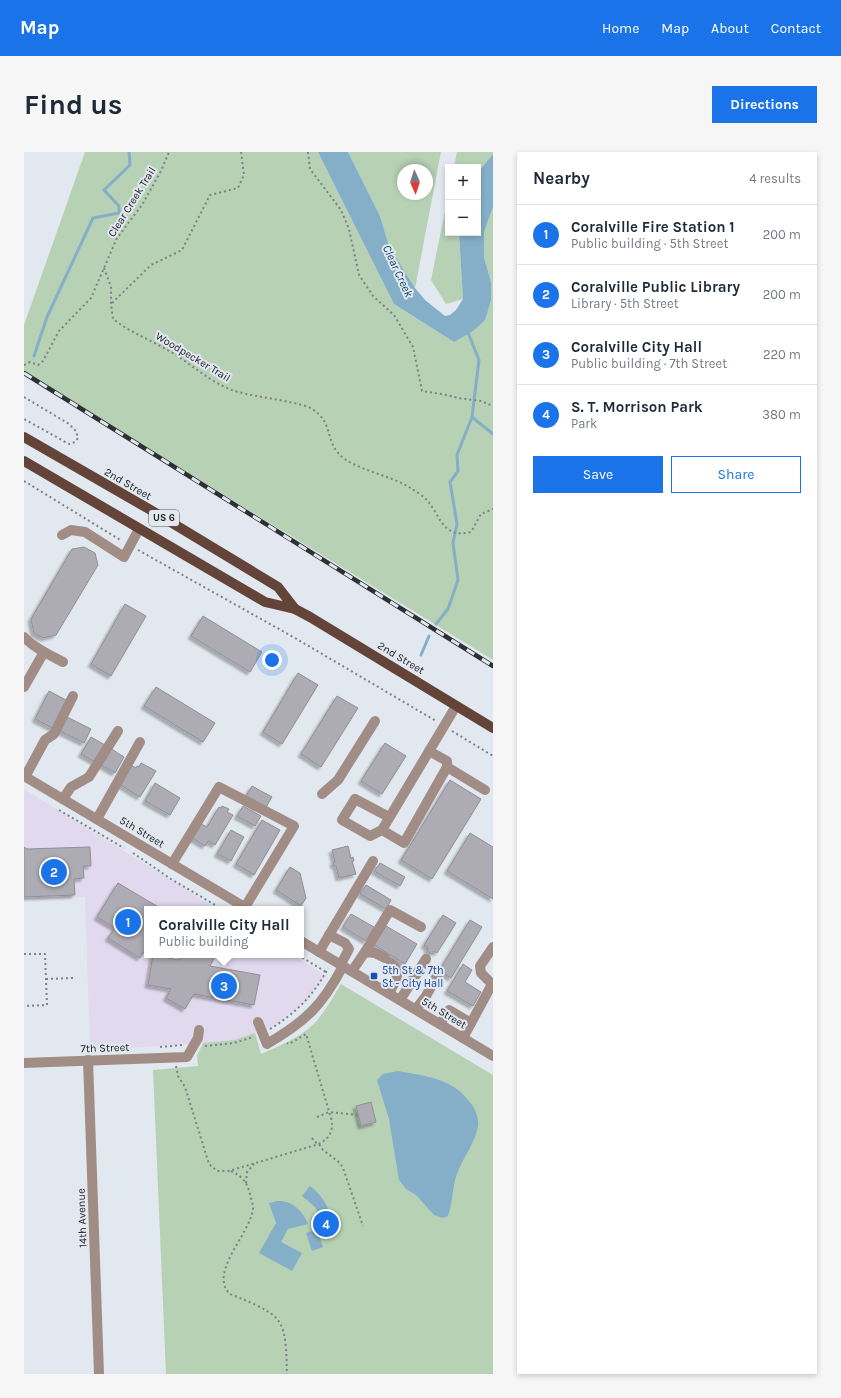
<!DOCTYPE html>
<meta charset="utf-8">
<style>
body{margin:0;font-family:Karla,sans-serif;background:#f6f6f7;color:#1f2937}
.controls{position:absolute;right:12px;top:12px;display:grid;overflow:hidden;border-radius:0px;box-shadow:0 2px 6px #0003}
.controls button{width:36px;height:36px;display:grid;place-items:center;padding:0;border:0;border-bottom:1px solid #e0e1e3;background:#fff;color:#1f2937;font:20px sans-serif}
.compass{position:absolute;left:373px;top:12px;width:36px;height:36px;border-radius:50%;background:#fff;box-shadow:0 2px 6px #0003;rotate:177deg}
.you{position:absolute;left:248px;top:508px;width:14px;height:14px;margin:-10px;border:3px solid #fff;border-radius:50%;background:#1a73e8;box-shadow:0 0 0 6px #1a73e833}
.badge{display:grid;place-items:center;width:26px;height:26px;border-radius:50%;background:#1a73e8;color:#fff;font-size:13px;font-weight:700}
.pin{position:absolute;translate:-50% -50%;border:2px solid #fff;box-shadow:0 1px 4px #0006}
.popup{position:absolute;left:120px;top:754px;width:160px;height:52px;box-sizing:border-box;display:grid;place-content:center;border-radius:0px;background:#fff;filter:drop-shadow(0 1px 3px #0005);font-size:13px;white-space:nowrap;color:#747a83}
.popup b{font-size:15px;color:#1f2937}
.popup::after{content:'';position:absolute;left:50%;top:100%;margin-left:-8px;border:8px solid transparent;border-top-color:#fff}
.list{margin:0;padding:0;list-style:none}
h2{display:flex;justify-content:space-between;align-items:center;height:52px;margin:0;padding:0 16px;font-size:17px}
h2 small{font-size:13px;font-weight:400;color:#747a83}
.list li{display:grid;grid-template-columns:26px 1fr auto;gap:12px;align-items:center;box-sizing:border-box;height:60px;padding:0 16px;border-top:1px solid #e0e1e3}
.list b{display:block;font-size:15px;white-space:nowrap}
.list p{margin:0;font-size:13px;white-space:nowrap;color:#747a83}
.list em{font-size:13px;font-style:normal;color:#747a83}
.actions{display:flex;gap:8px;padding:12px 16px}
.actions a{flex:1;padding:9px 0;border:1px solid #1a73e8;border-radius:0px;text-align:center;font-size:14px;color:#1a73e8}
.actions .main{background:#1a73e8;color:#fff}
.map{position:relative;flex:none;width:469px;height:1222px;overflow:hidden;border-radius:0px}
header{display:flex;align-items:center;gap:24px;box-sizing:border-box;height:56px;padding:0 20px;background:#1a73e8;color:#fff}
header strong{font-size:19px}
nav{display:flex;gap:22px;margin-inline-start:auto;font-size:14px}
.intro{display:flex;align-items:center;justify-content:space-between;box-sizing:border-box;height:96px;padding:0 24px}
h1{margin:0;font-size:28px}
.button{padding:10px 18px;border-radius:0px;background:#1a73e8;color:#fff;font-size:14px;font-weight:700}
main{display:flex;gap:24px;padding:0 24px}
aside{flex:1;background:#fff;border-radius:0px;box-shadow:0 2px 6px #0003}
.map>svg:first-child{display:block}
.commercial{fill:#e1d9ee}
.green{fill:#b7d1b5;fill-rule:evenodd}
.water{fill:#85afc8}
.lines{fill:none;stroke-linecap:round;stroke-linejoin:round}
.stream{stroke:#85afc8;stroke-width:3}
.building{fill:#adacb4;stroke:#908f96;filter:url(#shadow)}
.path{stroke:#7d8185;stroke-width:2;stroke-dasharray:2 3;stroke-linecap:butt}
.minor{stroke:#a18d86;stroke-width:10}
.major{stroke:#644438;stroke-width:10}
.rail-casing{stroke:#2e3133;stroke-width:4.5}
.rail{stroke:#e2e8ef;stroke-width:3;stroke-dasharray:9;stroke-linecap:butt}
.transit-dot{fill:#1a4fb4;stroke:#e2e8ef;stroke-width:1.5}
.labels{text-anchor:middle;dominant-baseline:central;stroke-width:4;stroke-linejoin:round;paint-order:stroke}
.shield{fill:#e2e8ef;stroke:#56595d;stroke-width:1}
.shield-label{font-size:10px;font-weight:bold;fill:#1a1c1e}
.street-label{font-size:11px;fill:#1a1c1e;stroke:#e2e8ef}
.transit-label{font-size:11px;fill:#164399;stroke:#e2e8ef;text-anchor:start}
.water-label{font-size:12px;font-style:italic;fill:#114862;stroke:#e2e8ef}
</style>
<header>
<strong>Map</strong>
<nav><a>Home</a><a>Map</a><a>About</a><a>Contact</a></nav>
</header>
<div class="intro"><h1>Find us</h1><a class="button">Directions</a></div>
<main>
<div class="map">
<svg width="469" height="1222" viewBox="0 0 469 1222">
<defs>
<filter id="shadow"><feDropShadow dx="-3" dy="3" stdDeviation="1" flood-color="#0004"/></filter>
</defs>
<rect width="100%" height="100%" fill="#e2e8ef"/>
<path class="commercial" d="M0,637l194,120h-71v46h146l33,21 -21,27 -35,26 -36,11 -20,3 -124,7 -5,-153 -61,3z"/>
<g class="green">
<path d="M61,0h233l76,152 60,38 37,-60 -7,-25v-26l9,-24v453l-469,-288v-47z"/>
<path d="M324,0h93l-26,136 -26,-42 -9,-30zM379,18h24v24h-24z"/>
<path d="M433,0h36v2l-12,15 -3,7v-9h-24z"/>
<path d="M424,45v36h11l4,66 -17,5 -15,-24z"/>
<path d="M317,832l152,91v299h-327l-13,-304 45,-4 -1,-10 6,-13 31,-3 21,-7 6,21c16,-7 33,-14 47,-25 14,-11 23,-29 33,-45z"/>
</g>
<g class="water">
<path d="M294,0h30l32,64 9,30 26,42 10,12 20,16 5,-1 6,-5 7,-11 -4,-66h19v-57l3,-7 12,-15v53l-9,25v25l7,25v18l-6,20 -12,11 -19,11 -60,-38z"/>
<path d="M374,919c27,5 53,7 71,30 6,7 10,16 9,25 -3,18 -15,31 -21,48 -5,13 -4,28 -9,42l-5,2 -9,-3 -18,-20 -10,-6 -7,-9 -10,-61 -12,-39 6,-6z"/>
<path d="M286,1034c11,9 17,17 21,31l-10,3 -6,-13 -13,-11z"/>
<path d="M253,1049c15,-1 26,10 31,23l-20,5 -7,13 21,11 -10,18 -33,-18 17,-30 -7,-20z"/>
<path d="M293,1077l6,18 -11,4 -6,-18z"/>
</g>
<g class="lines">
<g class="stream">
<path d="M443,178l12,30 -7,57 21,17"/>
<path d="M10,204l13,-39 46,-99 26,-5v-7l-15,-16 26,-25 -1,-13"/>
<path d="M412,472l12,-15 10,-29 -5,-37 4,-19 -7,-42 8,-11 -1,-16 15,-38"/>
<path d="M397,503l8,-19"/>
</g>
</g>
<g class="building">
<path d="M60,395l11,6 3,12 -42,70 -13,3 -9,-5 -3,-14 41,-70z"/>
<path d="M101,452l21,12 -35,60 -20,-12z"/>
<path d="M179,464l59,36 -12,20 -59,-36z"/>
<path d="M274,521l20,12 -36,59 -19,-12z"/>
<path d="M132,535l59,36 -12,19 -59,-36z"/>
<path d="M25,539l19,10 -14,28 -19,-10z"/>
<path d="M313,544l21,12 -37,59 -20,-13z"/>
<path d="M41,564l26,13 -7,14 -26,-13z"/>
<path d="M67,585l14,8 -10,17 -14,-8z"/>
<path d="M361,591l21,13 -24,38 -21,-13z"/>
<path d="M86,596l14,9 -9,16 -14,-8z"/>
<path d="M117,611l15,8 -16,26 -21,-13 12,-19 5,3 1,-2 2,1z"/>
<path d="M426,628l31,19 -49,80 -31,-19z"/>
<path d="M131,631l25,15 -10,17 -25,-14z"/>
<path d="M228,634l20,11 -6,10 -20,-11z"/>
<path d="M198,654l7,3 -2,3 6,3 -18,30 -7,-4 -3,5 -13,-8 9,-14 6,3 12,-20 2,1z"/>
<path d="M219,654l18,10 -6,10 -18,-10z"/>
<path d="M238,668l18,10 -26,45 -18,-11z"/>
<path d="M207,678l13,7 -13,24 -14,-7z"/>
<path d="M446,681l23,14v52l-46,-28z"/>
<path d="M324,694l3,12 2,-1 1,4h-2l4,13 -17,4 -3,-12h-2l-1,-4h2l-3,-12z"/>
<path d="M0,695l3,2 63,-2 1,19h-8l1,12 -10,1 1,16 -51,2z"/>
<path d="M356,711l25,14 -5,9 -26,-15z"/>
<path d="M266,715l10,6 6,25 -5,8 -25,-16z"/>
<path d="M94,731l42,25 -13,1v38l-7,11 -32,-20 7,-10 -18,-11z"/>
<path d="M342,733l25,15 -5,9 -26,-15z"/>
<path d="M327,762l23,13 -8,14 -23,-14z"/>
<path d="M419,763l13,8 -19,30 -3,-2 -2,3 -5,-3 1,-3 -4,-3z"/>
<path d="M446,768l12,7 -31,51 -12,-7z"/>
<path d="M362,774l31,18 -12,20 -31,-19z"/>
<path d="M129,803l26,5 3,-5h34l-6,11 50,9 -6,30 -60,-11 -9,15 -19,-11 5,-9 -23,-4z"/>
<path d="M439,812l9,6 -7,12 16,10 -8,14 -26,-15z"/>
<path d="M347,950l5,20 -15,4 -5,-20z"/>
</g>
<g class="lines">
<g class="path">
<path d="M284,0l2,17 31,41 8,19 10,46 14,21 21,19 19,32 9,44 25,4 11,3 23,3 12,5"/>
<path d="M80,116l7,19v17l2,15c18,14 38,21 58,33 22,13 42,33 67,40 20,5 40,7 60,12 4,1 10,2 14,5 21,13 13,30 27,45 15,16 53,21 73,35 5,3 11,7 15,11 14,17 16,39 44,32l10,-18 12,-5"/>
<path d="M88,151l39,-38 31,-15 28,-55 28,-7 6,-13 -3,-23"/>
<path d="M0,213l6,-3 8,3 5,-4 16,-30 32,-33 26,-60 25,-33 19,-34 8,-19"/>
<path d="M0,245l45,27 7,7 2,7 -3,4 -6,2 -45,-25"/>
<path d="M0,329l98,60"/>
<path d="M114,398l157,88 141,83"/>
<path d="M428,579l41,25"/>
<path d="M35,658l65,38"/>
<path d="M109,701l38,26 51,30"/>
<path d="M0,802h21l2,51 -23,1"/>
<path d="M274,803l28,17"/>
<path d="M22,827l27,-1"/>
<path d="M246,877c25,-15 45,-35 58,-61"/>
<path d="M181,894l29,-3 19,-6"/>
<path d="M136,895l23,-2"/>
<path d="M152,914l2,10 7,11 24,77 8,7h12l90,-27c11,-6 15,-14 12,-26l-25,-84 -17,10 -2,-1"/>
<path d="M293,965l12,-5 29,3"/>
<path d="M288,986l3,4 4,2 4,6 17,13 3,5 20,58"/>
<path d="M207,1019c11,5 16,11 19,23 1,5 3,10 3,15 -3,25 -45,64 -23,85 12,5 39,15 47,25 11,12 9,40 10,55"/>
<path d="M222,1031l1,-11 7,-8"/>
</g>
<g class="minor">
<path d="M38,383l9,-5 14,2 39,25 15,-28"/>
<path d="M0,485c10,11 26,18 39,25"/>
<path d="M0,535l20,-35"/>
<path d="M432,554l-74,124 22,13 43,-76 38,23"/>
<path d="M405,599l18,10v6"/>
<path d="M0,624l224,133"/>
<path d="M1,625l20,-37 9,-6 19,-38"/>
<path d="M298,642l16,-14 37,-59"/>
<path d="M39,647l8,-12 18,-10 29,-46"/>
<path d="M73,667l43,-77"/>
<path d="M358,678l-12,6 -28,-16 13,-21 34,18"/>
<path d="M148,712l47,-77 75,39 -49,81"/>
<path d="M305,783l16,8 4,6 -8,15"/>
<path d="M277,789l192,115"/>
<path d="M295,800l54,-91"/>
<path d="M341,800l25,-42 31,17"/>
<path d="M328,819l13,-19 10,1 10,5"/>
<path d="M365,841c6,-11 14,-21 2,-30"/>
<path d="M376,848l26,-41"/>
<path d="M392,857l10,-13 12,-22"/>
<path d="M234,870l9,22c39,-23 55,-38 76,-78"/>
<path d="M416,872l9,-14 22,13"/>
<path d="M439,886l29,-54 -11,-11 -1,-7 13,-19"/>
<path d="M64,908l11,314"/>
<path d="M0,911l163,-6 11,-19 1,-8"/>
</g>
<g class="major">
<path d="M0,285l125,72 129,78 17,22"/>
<path d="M0,309l241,141 30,7 15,8 183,111"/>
</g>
<g class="rail-casing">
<path id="rail" d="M0,221l469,293"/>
</g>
<use href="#rail" class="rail"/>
</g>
<rect class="transit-dot" x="346" y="820" width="8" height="8" rx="2"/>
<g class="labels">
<rect class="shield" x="125" y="358" width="30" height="16" rx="3"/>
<g class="shield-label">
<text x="140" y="366">US 6</text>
</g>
<g class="street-label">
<text transform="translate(108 50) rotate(-58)">Clear Creek Trail</text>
<text transform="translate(169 205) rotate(31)">Woodpecker Trail</text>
<text transform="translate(104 332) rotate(30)">2nd Street</text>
<text transform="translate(377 506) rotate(31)">2nd Street</text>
<text transform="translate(118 680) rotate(31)">5th Street</text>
<text transform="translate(420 861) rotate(31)">5th Street</text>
<text transform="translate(81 896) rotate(-2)">7th Street</text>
<text transform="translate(58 1066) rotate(-92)">14th Avenue</text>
</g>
<g class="transit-label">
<text x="358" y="818">5th St &amp; 7th<tspan x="358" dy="13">St - City Hall</tspan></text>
</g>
<g class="water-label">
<text transform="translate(374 119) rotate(65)">Clear Creek</text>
</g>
</g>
</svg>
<div class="controls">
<button>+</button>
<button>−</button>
</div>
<svg class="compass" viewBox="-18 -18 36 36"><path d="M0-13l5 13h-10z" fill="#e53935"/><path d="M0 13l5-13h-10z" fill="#747a83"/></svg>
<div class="you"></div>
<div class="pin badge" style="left:104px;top:770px">1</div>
<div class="pin badge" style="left:30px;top:720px">2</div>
<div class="pin badge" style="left:200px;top:834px">3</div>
<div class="popup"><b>Coralville City Hall</b>Public building</div>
<div class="pin badge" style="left:302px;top:1072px">4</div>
</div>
<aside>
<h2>Nearby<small>4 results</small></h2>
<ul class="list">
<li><span class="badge">1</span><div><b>Coralville Fire Station 1</b><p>Public building · 5th Street</p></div><em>200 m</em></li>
<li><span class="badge">2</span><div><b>Coralville Public Library</b><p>Library · 5th Street</p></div><em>200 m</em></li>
<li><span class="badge">3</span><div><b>Coralville City Hall</b><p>Public building · 7th Street</p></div><em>220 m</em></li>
<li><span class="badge">4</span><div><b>S. T. Morrison Park</b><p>Park</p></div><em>380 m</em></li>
</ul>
<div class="actions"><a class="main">Save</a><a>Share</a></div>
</aside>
</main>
